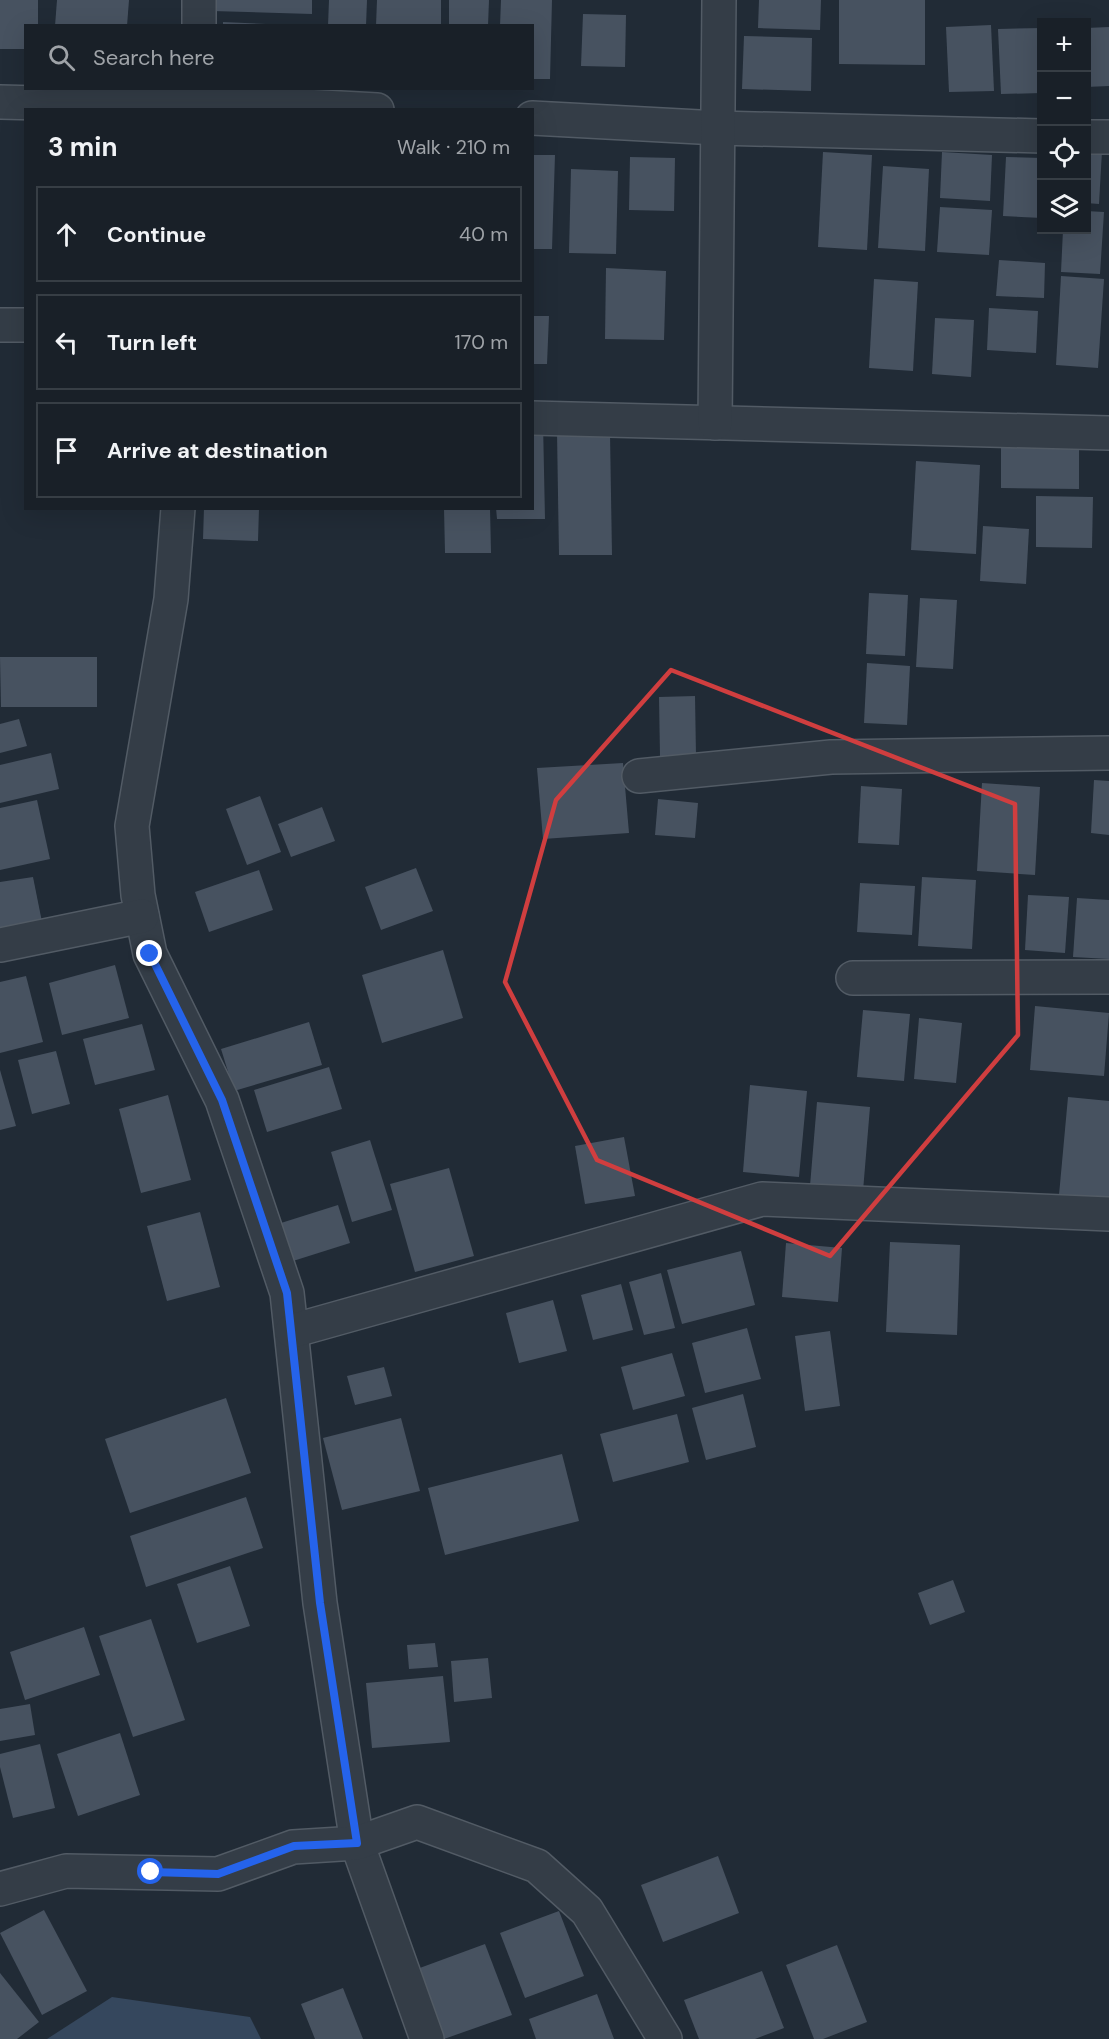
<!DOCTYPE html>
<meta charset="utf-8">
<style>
body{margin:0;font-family:"DM Sans",sans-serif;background:#262d34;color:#f1f3f6}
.controls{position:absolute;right:18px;top:18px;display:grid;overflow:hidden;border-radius:0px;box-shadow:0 6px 24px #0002}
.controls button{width:54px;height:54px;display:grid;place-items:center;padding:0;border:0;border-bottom:2px solid #373e45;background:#192028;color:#f1f3f6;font:30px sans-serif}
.stop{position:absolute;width:18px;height:18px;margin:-14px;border:4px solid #2563eb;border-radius:50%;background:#fff}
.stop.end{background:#2563eb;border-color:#fff;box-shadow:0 2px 6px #0008}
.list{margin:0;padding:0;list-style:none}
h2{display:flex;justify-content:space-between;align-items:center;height:78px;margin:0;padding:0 24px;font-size:26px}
h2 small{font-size:20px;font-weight:400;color:#9fa3a8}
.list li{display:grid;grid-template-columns:39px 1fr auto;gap:18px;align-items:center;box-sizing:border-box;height:96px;margin:0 12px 12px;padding:0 12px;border:2px solid #373e45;border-radius:0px}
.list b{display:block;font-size:22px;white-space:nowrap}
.list em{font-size:20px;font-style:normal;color:#9fa3a8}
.icon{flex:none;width:33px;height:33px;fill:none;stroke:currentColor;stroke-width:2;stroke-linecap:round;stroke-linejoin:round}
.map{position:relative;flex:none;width:1109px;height:2039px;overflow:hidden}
.search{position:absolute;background:#192028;box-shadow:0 6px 24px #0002;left:24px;top:24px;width:510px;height:66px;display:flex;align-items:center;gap:15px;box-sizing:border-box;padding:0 21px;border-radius:0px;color:#9fa3a8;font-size:22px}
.panel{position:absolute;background:#192028;box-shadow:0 6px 24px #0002;left:24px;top:108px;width:510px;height:402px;border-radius:0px}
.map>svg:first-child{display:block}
.water{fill:#35475d}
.building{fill:#475260}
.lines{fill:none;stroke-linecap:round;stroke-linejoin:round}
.minor-casing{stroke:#525b65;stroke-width:36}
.minor{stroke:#343d47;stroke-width:33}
.route{stroke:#2563eb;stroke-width:8}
.marked{fill:none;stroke:#d03e3f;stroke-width:4.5;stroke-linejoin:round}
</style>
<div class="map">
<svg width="1109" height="2039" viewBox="0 0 1109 2039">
<rect width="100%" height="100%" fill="#212b36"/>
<path class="water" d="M112,1997l138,20 11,22h-214z"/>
<g class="building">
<path d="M0,0h38v26h-12v23h-26z"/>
<path d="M57,0h72l-2,26h-72z"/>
<path d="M212,0h100v14l-100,-3z"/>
<path d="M329,0h38l-1,26h-38z"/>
<path d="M377,0h64v26h-65z"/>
<path d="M449,0h40l-1,26h-39z"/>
<path d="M501,0h51l-2,79h-18v-53h-32z"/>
<path d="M759,0h62l-1,30 -62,-2z"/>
<path d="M839,0h86v65l-86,-1z"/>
<path d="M583,14l43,1 -1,52 -44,-1z"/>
<path d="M223,22l43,2v2h-43z"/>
<path d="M991,25l3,66 -45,1 -3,-65z"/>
<path d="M1109,27v59l-23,1v-59z"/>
<path d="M1042,28v65l-41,1 -3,-65z"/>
<path d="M744,36l68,2 -1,53 -69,-2z"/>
<path d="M1086,150l16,1 -3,53 -13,-1z"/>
<path d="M823,152l49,3 -5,95 -49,-3z"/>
<path d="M942,152l50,3 -2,46 -50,-3z"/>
<path d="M532,155h23l-3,94h-20z"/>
<path d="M630,157l45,1 -1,53 -45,-1z"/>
<path d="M1006,157l36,1v60l-39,-2z"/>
<path d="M883,166l46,3 -4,82 -47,-3z"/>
<path d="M571,169l47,2 -2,83 -47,-1z"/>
<path d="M940,207l52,3 -3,45 -52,-3z"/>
<path d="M1086,211l18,1 -4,62 -39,-2 2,-42h23z"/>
<path d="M999,260l46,3 -1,35 -48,-2z"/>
<path d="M606,268l60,3 -2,69 -59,-1z"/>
<path d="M1061,276l43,3 -6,89 -42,-3z"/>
<path d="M874,279l44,3 -5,89 -44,-3z"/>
<path d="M989,308l49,3 -2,42 -49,-3z"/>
<path d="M532,316h17l-2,48h-15z"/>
<path d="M935,318l39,2 -3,57 -39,-3z"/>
<path d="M532,422h11l2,97h-48l-1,-11h36z"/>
<path d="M557,433h53l2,122h-53z"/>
<path d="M1001,438l78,2v49l-78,-1z"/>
<path d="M916,461l64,4 -4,89 -65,-4z"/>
<path d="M1036,496l57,1 -1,51 -56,-1z"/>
<path d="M204,508h55l-1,33 -55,-2z"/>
<path d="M444,508h46l1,45h-46z"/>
<path d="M983,526l46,3 -3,55 -46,-3z"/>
<path d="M869,593l39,2 -3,61 -39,-2z"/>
<path d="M920,598l37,2 -4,69 -37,-2z"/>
<path d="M0,657h97v50h-96z"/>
<path d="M867,663l43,3 -3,59 -43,-2z"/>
<path d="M695,696l1,60h-36l-1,-59z"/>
<path d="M19,719l8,27 -27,7v-29z"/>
<path d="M51,753l8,36 -59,14v-38z"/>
<path d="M623,763l6,70 -86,6 -6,-71z"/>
<path d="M1094,780l15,1v54l-18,-2z"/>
<path d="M982,783l58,4 -5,88 -58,-4z"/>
<path d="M861,786l41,3 -3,56 -41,-2z"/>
<path d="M260,796l21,56 -34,13 -21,-56z"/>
<path d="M658,799l40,4 -3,35 -40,-3z"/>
<path d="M37,800l13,59 -50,11v-62z"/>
<path d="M322,807l13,34 -44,16 -13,-33z"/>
<path d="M416,868l17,43 -52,19 -16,-43z"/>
<path d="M259,870l14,40 -64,22 -14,-40z"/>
<path d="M33,877l10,50 -43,7v-52z"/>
<path d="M922,877l54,3 -4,69 -54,-3z"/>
<path d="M860,883l55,3 -3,49 -55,-3z"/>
<path d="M1028,895l41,2 -4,56 -40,-3z"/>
<path d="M1077,898l32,2v59l-36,-2z"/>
<path d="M443,950l20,68 -81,25 -20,-68z"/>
<path d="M115,965l14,53 -67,17 -13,-52z"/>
<path d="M26,976l17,66 -43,11v-71z"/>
<path d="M1035,1006l74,7 -5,63 -74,-6z"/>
<path d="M863,1010l47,4 -6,67 -47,-4z"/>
<path d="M919,1018l43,5 -6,60 -42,-4z"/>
<path d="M309,1022l13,43 -88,26 -13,-42z"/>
<path d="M142,1024l13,46 -60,15 -12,-46z"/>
<path d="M56,1051l14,53 -38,10 -14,-54z"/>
<path d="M329,1067l13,42 -75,23 -13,-42z"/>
<path d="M0,1070l16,56 -16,4z"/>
<path d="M750,1085l57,6 -8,86 -56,-5z"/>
<path d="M168,1095l23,85 -50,13 -22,-84z"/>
<path d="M1068,1097l41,4v99l-50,-5z"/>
<path d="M817,1102l53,5 -7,84 -53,-5z"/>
<path d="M624,1137l11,59 -50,8 -10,-58z"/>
<path d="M370,1140l22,70 -40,12 -21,-70z"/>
<path d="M449,1168l25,88 -59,16 -25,-88z"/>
<path d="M338,1205l12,38 -57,18 -12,-38z"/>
<path d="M200,1212l20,75 -53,14 -20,-75z"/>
<path d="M890,1242l70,3 -3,90 -71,-3z"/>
<path d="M786,1243l56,5 -4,54 -56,-5z"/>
<path d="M741,1251l14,54 -73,19 -15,-54z"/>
<path d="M661,1273l14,55 -31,7 -15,-53z"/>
<path d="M621,1284l12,46 -40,10 -12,-45z"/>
<path d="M553,1300l14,51 -48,12 -13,-50z"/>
<path d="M747,1328l14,51 -56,14 -13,-50z"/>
<path d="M830,1331l10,75 -35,5 -10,-75z"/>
<path d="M672,1353l13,43 -52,14 -12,-43z"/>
<path d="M384,1367l8,29 -37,9 -8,-29z"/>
<path d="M743,1394l13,53 -50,13 -14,-52z"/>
<path d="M226,1398l25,75 -121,40 -25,-74z"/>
<path d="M677,1414l12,48 -76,20 -13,-48z"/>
<path d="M401,1418l19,73 -78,19 -19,-72z"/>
<path d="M562,1454l17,67 -134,34 -17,-67z"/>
<path d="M246,1497l17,51 -117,39 -16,-51z"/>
<path d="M230,1566l20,60 -53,17 -20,-59z"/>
<path d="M953,1580l12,32 -35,13 -12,-32z"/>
<path d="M151,1619l34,101 -52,17 -34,-101z"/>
<path d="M84,1627l16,48 -75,25 -15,-48z"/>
<path d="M435,1643l3,24 -29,2 -2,-24z"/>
<path d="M488,1658l4,40 -38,4 -3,-41z"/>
<path d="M443,1676l7,66 -78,6 -6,-65z"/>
<path d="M30,1704l5,31 -35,6v-32z"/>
<path d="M120,1733l20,62 -62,21 -21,-62z"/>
<path d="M40,1744l15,64 -42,10 -13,-51v-13z"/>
<path d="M718,1856l21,57 -76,29 -22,-57z"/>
<path d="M44,1910l43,81 -45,24 -42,-82z"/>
<path d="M559,1911l25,65 -59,22 -25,-65z"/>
<path d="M485,1944l27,71 -68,24 -27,-70z"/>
<path d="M837,1945l30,77 -44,17h-9l-28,-74z"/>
<path d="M762,1971l22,57 -29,11h-56l-15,-39z"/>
<path d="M0,1973l39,49 -22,17h-17z"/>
<path d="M343,1988l20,51h-48l-14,-35z"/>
<path d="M597,1994l17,45h-78l-7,-20z"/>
</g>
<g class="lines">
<g class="minor-casing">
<g id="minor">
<path d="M199,26v-26"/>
<path d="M0,102l121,3 76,-5 180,10"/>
<path d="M532,118l186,10 324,8"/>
<path d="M1086,137h23"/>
<path d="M0,325h26"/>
<path d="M532,418l577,15"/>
<path d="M715,423l4,-423"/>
<path d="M178,508l-7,91 -39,227 6,69 12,59 72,146 65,193 33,310 37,240 70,196"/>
<path d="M639,776l192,-19 278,-4"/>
<path d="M0,945l142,-29"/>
<path d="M853,978l256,-1"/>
<path d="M292,1331l470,-132 347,15"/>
<path d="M0,1889l66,-18 152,3 75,-27 64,-4 60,-21 120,44 50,45 78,128"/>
</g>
</g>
<use href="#minor" class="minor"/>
</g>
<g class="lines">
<path class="route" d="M150,954l72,146 65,193 33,310 37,240 -63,3 -76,28 -67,-2"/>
</g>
<path class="marked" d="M671,670l344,134 3,231 -188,221 -233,-96 -92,-178 51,-182z"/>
</svg>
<div class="controls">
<button>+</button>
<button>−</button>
<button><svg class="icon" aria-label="locate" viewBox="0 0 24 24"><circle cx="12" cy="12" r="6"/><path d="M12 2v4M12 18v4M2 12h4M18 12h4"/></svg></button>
<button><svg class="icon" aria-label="layers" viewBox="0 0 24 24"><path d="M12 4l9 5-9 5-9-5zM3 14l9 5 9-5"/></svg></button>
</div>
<div class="stop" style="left:151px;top:1872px"></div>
<div class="stop end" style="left:150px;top:954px"></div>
<div class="search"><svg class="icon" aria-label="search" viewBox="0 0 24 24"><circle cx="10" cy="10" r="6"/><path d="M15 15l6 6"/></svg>Search here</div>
<section class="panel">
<h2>3 min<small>Walk · 210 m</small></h2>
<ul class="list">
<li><svg class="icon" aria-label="ahead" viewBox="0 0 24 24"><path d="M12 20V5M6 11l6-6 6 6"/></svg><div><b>Continue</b></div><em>40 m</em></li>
<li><svg class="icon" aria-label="left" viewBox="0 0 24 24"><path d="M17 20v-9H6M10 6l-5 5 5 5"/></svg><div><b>Turn left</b></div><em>170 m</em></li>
<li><svg class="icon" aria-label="arrive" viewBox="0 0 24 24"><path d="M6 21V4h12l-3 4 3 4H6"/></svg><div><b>Arrive at destination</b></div></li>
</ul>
</section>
</div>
